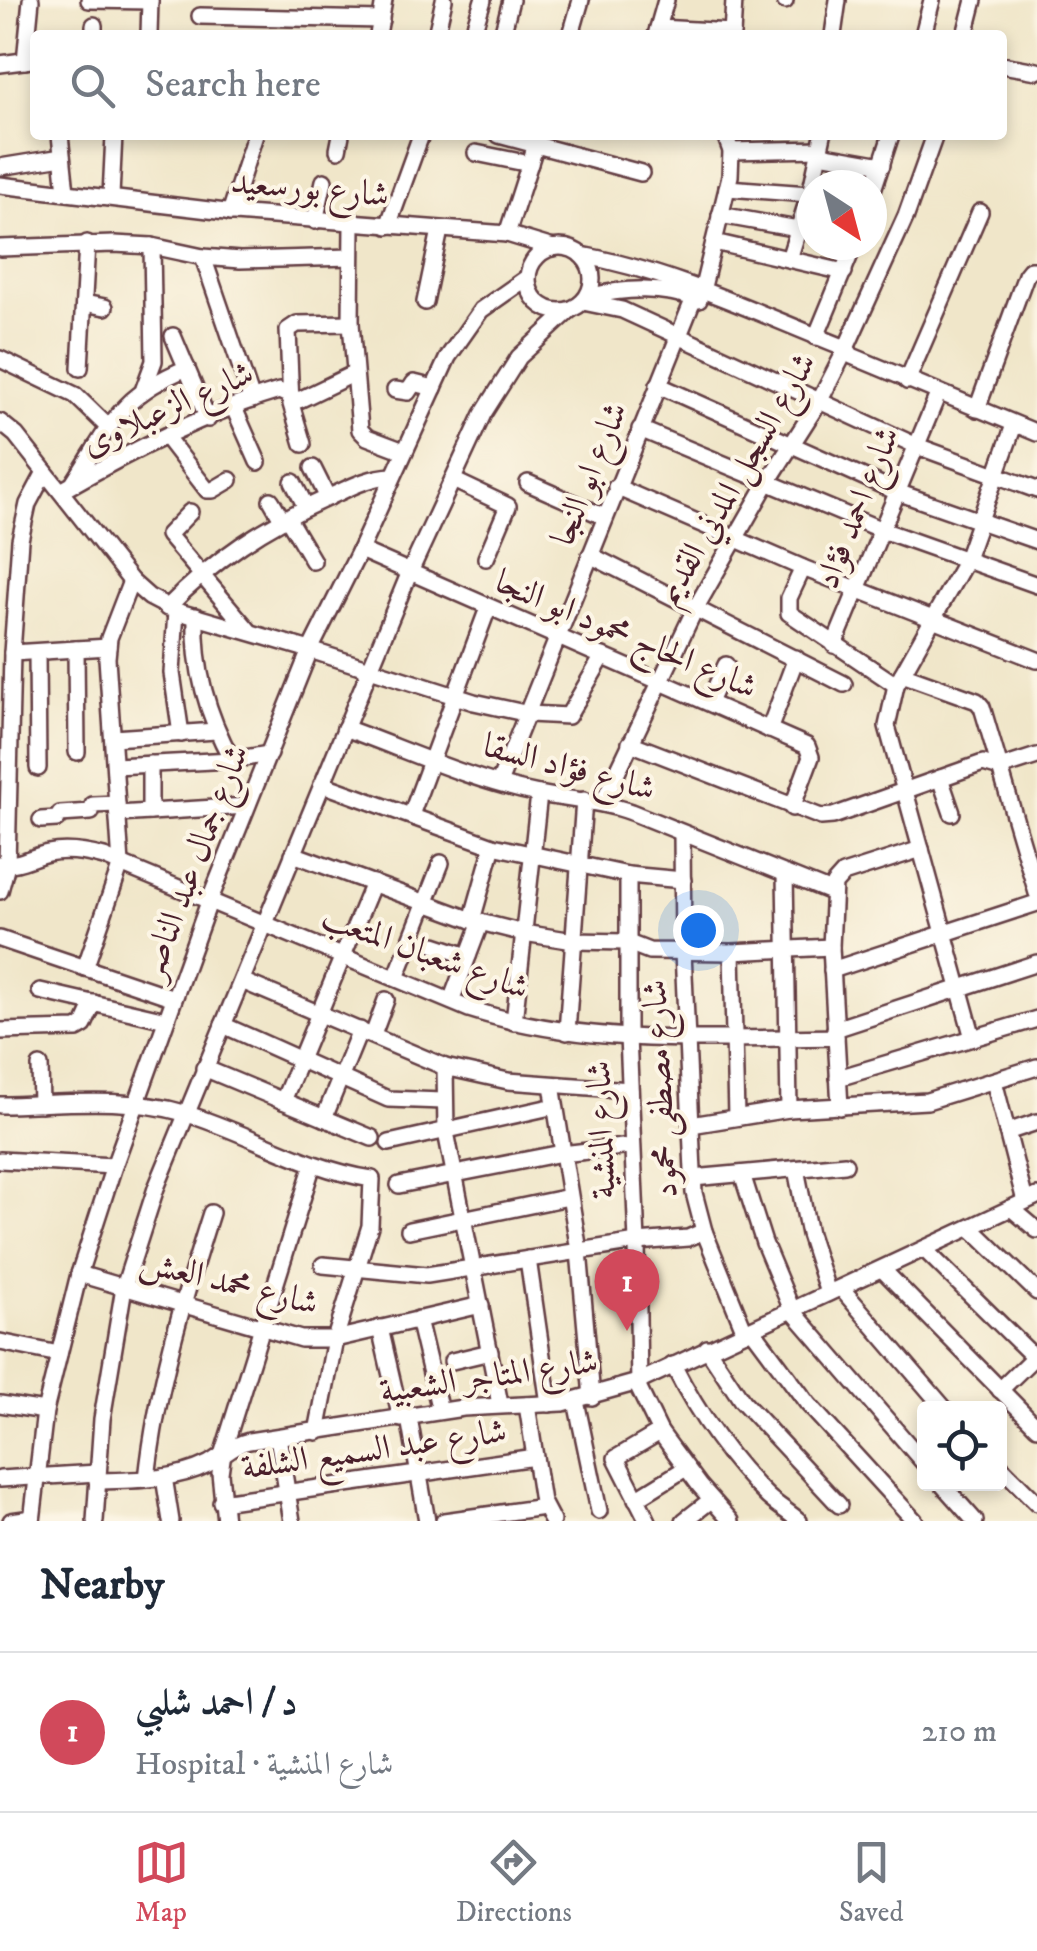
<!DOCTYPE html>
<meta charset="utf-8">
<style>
body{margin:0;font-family:"IM FELL DW Pica",Amiri,serif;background:#f6f6f7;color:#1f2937}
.controls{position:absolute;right:30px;bottom:30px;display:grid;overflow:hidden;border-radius:10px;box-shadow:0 5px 15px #0003}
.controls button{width:90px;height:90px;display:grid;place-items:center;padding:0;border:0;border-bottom:2px solid #e0e1e3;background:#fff;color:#1f2937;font:50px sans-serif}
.compass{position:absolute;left:797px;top:170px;width:90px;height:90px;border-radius:50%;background:#fff;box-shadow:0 5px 15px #0003;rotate:144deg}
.you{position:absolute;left:698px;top:930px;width:35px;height:35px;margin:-25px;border:8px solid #fff;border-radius:50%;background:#1a73e8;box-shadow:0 0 0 15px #1a73e833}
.badge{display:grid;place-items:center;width:65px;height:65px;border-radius:50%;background:#d1495b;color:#fff;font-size:32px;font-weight:700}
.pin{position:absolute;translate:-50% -82px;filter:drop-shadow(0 2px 5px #0008)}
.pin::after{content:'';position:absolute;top:52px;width:35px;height:30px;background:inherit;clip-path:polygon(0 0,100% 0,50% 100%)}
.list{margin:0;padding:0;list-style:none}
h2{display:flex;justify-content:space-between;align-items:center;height:130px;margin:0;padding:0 40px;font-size:42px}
h2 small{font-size:32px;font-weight:400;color:#747a83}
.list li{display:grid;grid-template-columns:65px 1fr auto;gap:30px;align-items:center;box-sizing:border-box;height:160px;padding:0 40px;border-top:2px solid #e0e1e3}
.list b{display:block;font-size:38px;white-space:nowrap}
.list p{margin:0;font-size:32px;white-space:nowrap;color:#747a83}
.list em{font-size:32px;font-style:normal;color:#747a83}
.icon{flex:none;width:55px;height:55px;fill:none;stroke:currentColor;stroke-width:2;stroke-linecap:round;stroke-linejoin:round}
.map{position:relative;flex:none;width:1037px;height:1521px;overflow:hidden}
.search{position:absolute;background:#fff;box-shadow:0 5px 15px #0003;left:30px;right:30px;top:30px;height:110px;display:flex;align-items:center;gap:25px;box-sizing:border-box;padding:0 35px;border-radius:10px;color:#747a83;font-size:38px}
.sheet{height:290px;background:#fff}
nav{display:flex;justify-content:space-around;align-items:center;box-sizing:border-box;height:140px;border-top:2px solid #e0e1e3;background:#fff;font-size:28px;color:#747a83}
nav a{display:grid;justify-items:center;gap:5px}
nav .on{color:#d1495b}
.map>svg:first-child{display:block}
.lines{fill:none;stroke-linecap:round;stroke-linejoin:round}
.minor-casing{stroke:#633d43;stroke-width:20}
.minor{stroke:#fff;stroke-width:15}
.labels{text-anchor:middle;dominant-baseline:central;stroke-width:8;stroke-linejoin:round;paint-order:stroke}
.street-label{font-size:35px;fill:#4a1f2b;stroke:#fcf5e5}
</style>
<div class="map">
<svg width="1037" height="1521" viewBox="0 0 1037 1521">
<rect width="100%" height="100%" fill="#fcf5e5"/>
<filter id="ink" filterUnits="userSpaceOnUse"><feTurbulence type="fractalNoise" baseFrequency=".01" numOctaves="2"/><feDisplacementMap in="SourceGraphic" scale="20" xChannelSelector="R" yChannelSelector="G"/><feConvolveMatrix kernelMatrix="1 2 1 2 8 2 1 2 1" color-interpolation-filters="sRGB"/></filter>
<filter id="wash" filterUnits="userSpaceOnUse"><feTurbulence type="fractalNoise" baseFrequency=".0048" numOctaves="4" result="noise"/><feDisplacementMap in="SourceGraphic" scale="40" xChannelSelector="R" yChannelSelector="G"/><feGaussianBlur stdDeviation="2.25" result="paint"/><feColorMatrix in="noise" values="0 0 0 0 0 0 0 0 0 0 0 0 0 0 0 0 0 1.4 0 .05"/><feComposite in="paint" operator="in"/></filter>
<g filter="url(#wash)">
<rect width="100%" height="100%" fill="#f0e6c9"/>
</g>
<g filter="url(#ink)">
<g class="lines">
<g class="minor-casing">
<g id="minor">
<path d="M89,0l61,1"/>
<path d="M785,1v-1"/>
<path d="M200,16l181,4"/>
<path d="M94,25v10"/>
<path d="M658,28l74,4"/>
<path d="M149,35l1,-35"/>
<path d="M378,35l6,-35"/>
<path d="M436,35l8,-35"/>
<path d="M472,35l11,-35"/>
<path d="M502,35l9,-35"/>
<path d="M571,35l10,-35"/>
<path d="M656,35l10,-35"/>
<path d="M732,35l2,-35"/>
<path d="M833,35l5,-35"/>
<path d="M923,35l9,-35"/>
<path d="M965,35l9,-35"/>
<path d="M25,61l6,-61"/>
<path d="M0,64l31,-4"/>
<path d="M1002,65l35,6"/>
<path d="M60,135l6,57"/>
<path d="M499,135l142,38"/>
<path d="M338,150l3,-15"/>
<path d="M731,151l90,-2"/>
<path d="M476,153l54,11"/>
<path d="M820,154l62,11"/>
<path d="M0,167l62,-10"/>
<path d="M0,185l234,28 273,21 46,14"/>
<path d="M812,185l11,-50"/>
<path d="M727,188l82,6"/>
<path d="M872,193l19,-58"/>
<path d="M111,196l3,-61"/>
<path d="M230,213l25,-78"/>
<path d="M720,215l78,14"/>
<path d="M315,221l9,-40"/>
<path d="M352,224l-1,99 9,107 7,7 37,14"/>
<path d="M388,226l33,-91"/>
<path d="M507,234l32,-99"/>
<path d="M714,242l130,30"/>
<circle cx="560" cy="279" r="32"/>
<path d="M0,248l114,-4 38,2 51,11 37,3 111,-3"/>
<path d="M581,255c93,17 178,59 265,93l6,8 185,77"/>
<path d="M203,257l49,143"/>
<path d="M789,259l23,-73"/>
<path d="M702,291l28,-115 1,-25 -6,-16"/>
<path d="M587,297c39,-9 75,-11 112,3"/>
<path d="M425,302l15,-72"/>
<path d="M583,302l39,8 295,136 120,44"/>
<path d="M84,303l21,4"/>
<path d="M173,336l35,83"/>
<path d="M816,337l38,-92"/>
<path d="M0,359l75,36 33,32"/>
<path d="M80,368l7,-125"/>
<path d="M907,381l73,-169"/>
<path d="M658,385l239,107 140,49"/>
<path d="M144,388l10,-27 -2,-115"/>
<path d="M395,390l13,2 6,-9 20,5"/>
<path d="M234,408l24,54"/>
<path d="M977,409l49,-134 4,-5h7"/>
<path d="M0,422l16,13 115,146 18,16 27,14 134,39 164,52 55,12 39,2 35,-60"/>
<path d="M640,429l242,101 155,55"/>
<path d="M166,437l41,53h6l17,-10"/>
<path d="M303,444l-12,-40 -3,-74 9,-6 54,-1"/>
<path d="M313,468l15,30"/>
<path d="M453,480l55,26 -22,52"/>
<path d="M74,482c37,-57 45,-86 113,-114"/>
<path d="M293,482l13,25"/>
<path d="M528,483l77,34"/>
<path d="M616,487l187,81 234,92"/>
<path d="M61,491c63,-36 149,-80 218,-100l20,9 54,-26"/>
<path d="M271,500l11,19"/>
<path d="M190,512l-22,23 82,97"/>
<path d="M287,517l26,44"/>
<path d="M360,550l447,196 4,11 -19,51"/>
<path d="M590,555l254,129"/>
<path d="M803,568l-14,30v15l107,72"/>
<path d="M167,608c47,-49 98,-82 160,-110 22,-10 41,-21 66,-22"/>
<path d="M176,611l-4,62 9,61"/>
<path d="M196,616c-2,53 11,98 36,144"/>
<path d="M834,645l104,-251"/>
<path d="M76,649l1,103"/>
<path d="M37,652l1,116"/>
<path d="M12,653l96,-6"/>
<path d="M902,674l75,27 5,6 55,186"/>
<path d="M709,702l17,-37"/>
<path d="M345,728c63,23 128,53 194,66 31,6 61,7 92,18l200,80"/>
<path d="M769,730l27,-72"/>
<path d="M113,738l103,-7"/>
<path d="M630,743l191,74 12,-1 150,-53 17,5 37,-12"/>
<path d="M115,766l117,-6 37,-6"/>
<path d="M940,778l12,35"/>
<path d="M499,783l195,-485"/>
<path d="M322,784l171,62 135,29 55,5"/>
<path d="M603,802l92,-193 72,-126 53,-83 22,-43 64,-141 29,-81"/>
<path d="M150,812v-48"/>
<path d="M118,814l129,-8"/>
<path d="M411,815l77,-207"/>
<path d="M41,820l16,-1 3,-5 31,-2 2,-7 24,-1"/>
<path d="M682,834l1,118 11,241 10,38 41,101"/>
<path d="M293,854l179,66 52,13 50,8 52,1 23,9 83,1 99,-5"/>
<path d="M0,864c18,2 31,-7 48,-11 19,-4 37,-1 56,4l365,152c117,38 245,30 367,28"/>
<path d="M785,874l4,235"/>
<path d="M628,875v162l9,205 2,147 21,43 40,54 31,35"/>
<path d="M0,891l7,-26 5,-212 8,-113 8,-36 17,-32"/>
<path d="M472,920l21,-74"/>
<path d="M0,939l174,59"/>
<path d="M435,945l33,11"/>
<path d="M732,952l4,165"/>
<path d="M85,968l36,-104 -14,-206 2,-20 22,-57"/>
<path d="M832,970l205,-67"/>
<path d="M396,978l45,-115"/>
<path d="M242,981l203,86 63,14 122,9"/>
<path d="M40,991l126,29"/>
<path d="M451,1001l30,-79"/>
<path d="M514,1022l25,-228"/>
<path d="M223,1025l165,74 55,2"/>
<path d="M835,1029l202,-66"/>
<path d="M0,1031l77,-2 7,-4 10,-22"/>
<path d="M567,1032l17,-232"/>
<path d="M373,1035l13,-35"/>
<path d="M973,1038l-86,-312 9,-41 69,-123 49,-137"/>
<path d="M40,1066l1,38"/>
<path d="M445,1067l1,65 54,272"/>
<path d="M204,1068l168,70"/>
<path d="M838,1078l199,-59"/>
<path d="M994,1081l31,120"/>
<path d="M552,1085l27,166 13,146"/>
<path d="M283,1101l90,-218"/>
<path d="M0,1105c61,-1 124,-9 184,8 64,19 121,56 188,66l-2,47 -35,113 -18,93"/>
<path d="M840,1107l-9,-160 3,-63 9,-10 78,-25"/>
<path d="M324,1118l36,-88"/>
<path d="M691,1125l98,-16 138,-8 110,-34"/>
<path d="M1007,1132l30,-10"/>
<path d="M389,1143l166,-37"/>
<path d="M562,1154l69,-8"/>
<path d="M0,1160l114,6"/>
<path d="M796,1169l13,65 19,59"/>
<path d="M742,1174l22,69 28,67 132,153"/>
<path d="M693,1178l152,-14"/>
<path d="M399,1185l163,-32"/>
<path d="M1011,1208l26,22"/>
<path d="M971,1228l66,64"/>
<path d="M409,1230l160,-33"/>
<path d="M924,1249l113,111"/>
<path d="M528,1259l21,145"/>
<path d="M323,1265l104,10 210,-33 51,-4 16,-7"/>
<path d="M882,1269l155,158"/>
<path d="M79,1274l222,65h34l146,-34"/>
<path d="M841,1288l103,120"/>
<path d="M418,1319l22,92"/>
<path d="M380,1328l21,91"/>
<path d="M752,1329l56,75 107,117"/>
<path d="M0,1342l59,12"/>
<path d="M707,1348l35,53 97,104"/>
<path d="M452,1361l38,-9"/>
<path d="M673,1365c25,49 56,94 95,132 10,9 21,15 31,24"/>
<path d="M1000,1390l34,-33"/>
<path d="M576,1401l23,110"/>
<path d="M0,1404l45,7"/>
<path d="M527,1405l15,97 10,19"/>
<path d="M409,1418l18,103"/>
<path d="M278,1437l14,84"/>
<path d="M1000,1466l37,37"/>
<path d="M164,1477l7,44"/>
<path d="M0,1479l97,-6"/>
<path d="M147,1479c10,-93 36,-178 64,-266"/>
<path d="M97,1481c36,-1 77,0 111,-17 15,-8 23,-19 41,-23l214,-33 100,-5 75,-21 399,-186"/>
<path d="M942,1484l33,37"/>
<path d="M636,1499l50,-31"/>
<path d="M221,1502l314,-45"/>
<path d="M11,1521l21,-3"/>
<path d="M32,1521l13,-110 34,-137 35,-108 95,-264 101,-252 50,-100 88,-193 33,-47 47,-33"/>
<path d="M95,1521l7,-102 22,-132 32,-99 253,-614 74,-160 36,-57 51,-47"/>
<path d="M225,1521l-5,-48 3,-21 90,-288"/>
<path d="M444,1521l100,-14"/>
<path d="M648,1521l-32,-63 44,-26"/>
<path d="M684,1521l27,-21"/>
</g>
</g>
<use href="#minor" class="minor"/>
</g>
</g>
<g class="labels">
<g class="street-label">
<text transform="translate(310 189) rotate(5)">شارع بورسعيد</text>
<text transform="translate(168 409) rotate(-24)">شارع الزعبلاوى</text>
<text transform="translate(590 474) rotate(-68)">شارع ابو النجا</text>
<text transform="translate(737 479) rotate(-60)">شارع السجل المدني القديم</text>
<text transform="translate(858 508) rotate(-68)">شارع احمد فؤاد</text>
<text transform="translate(626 635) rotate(23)">شارع الحاج محمود ابو النجا</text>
<text transform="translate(569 768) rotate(15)">شارع فؤاد السقا</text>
<text transform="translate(195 862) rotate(-69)">شارع جمال عبد الناصر</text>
<text transform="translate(425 953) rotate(20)">شارع شعبان المتعب</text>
<text transform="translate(661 1089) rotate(-93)">شارع مصطفى محمود</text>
<text transform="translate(602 1130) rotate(-92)">شارع المنشية</text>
<text transform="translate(229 1283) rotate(14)">شارع محمد العش</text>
<text transform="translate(489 1377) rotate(-8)">شارع المتاجر الشعبية</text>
<text transform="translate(374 1450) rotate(-8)">شارع عبد السميع الشلفة</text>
</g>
</g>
</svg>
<div class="controls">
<button><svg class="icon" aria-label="locate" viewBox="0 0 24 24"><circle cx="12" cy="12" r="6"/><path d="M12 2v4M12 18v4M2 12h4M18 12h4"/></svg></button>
</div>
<svg class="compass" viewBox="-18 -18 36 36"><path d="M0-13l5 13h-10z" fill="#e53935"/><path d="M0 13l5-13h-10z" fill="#747a83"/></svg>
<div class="you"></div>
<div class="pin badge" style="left:627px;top:1331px">1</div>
<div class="search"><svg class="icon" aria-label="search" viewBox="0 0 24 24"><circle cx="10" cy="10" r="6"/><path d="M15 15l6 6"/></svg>Search here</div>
</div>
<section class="sheet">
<h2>Nearby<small></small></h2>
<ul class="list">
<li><span class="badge">1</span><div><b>د / احمد شلبي</b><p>Hospital · شارع المنشية</p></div><em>210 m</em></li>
</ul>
</section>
<nav>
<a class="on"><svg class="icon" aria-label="map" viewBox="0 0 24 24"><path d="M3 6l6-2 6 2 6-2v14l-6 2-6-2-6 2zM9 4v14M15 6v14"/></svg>Map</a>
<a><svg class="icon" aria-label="directions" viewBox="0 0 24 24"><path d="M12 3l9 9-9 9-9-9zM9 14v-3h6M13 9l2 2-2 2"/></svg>Directions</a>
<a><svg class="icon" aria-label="saved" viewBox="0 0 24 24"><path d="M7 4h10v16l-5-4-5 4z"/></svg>Saved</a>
</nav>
